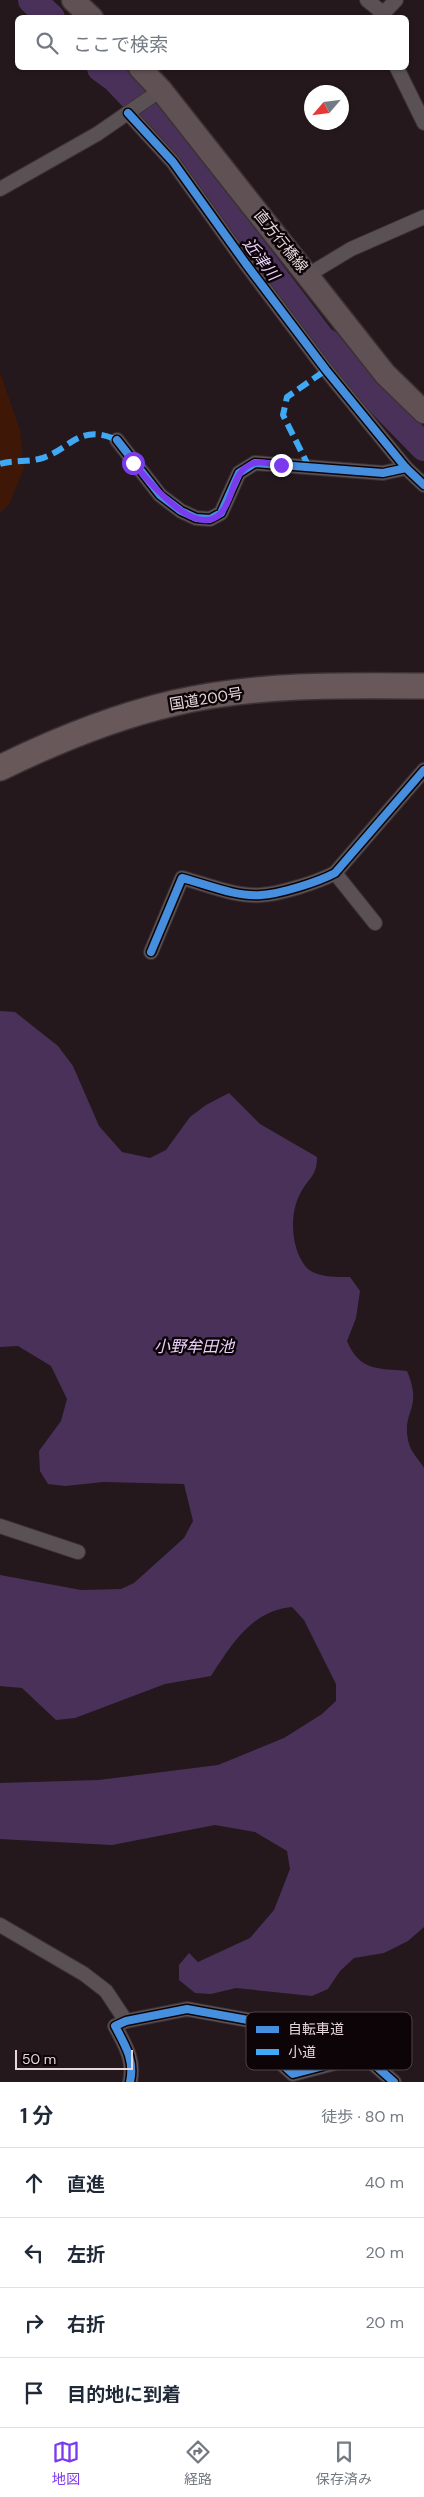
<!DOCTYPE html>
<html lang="ja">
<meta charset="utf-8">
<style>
body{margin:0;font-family:"DM Sans","Noto Sans JP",sans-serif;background:#f2f2f3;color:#1f2937}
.compass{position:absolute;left:304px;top:85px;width:45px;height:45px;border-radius:50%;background:#fff;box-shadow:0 1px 4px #0004;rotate:242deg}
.scale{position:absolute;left:15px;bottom:12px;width:118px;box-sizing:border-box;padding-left:5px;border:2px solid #e7d7dc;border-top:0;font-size:14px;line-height:18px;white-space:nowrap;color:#e7d7dc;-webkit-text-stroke:4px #0c0406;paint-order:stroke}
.stop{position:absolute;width:15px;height:15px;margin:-11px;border:4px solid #7c3aed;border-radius:50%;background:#fff}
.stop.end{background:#7c3aed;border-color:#fff;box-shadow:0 1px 5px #0008}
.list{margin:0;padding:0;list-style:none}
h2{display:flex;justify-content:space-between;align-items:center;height:65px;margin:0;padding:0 20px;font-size:21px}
h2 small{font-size:16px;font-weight:400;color:#747a83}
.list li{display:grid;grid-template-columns:32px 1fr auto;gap:15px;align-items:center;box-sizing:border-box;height:70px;padding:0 20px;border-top:1px solid #e0e1e3}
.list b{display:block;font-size:19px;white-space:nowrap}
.list em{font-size:16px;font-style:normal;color:#747a83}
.icon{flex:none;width:28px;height:28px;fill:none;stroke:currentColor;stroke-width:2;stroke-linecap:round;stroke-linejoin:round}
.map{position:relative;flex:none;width:424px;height:2082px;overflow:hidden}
.search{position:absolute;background:#fff;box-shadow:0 1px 4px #0004;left:15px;right:15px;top:15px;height:55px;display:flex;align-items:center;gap:12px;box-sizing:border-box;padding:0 18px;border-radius:8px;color:#747a83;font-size:19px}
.sheet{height:345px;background:#fff}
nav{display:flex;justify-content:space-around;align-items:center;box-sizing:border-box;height:70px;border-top:1px solid #e0e1e3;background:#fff;font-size:14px;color:#747a83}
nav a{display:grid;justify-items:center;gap:2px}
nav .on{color:#7c3aed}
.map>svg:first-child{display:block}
.green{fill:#3f1706}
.water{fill:#4a315a}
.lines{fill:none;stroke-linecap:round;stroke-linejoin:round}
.river{stroke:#4a315a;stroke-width:28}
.street-casing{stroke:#3c3236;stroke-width:16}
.primary-casing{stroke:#3c3236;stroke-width:25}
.highway-casing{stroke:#3c3236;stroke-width:28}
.street{stroke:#5a5154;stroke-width:14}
.primary{stroke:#605154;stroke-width:22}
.highway{stroke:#68585a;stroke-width:25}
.quiet{stroke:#3fa9f5;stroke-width:6;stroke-dasharray:12 6;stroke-linecap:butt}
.cycleway-casing{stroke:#0c0406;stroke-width:11}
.cycleway{stroke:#468fdf;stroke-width:8}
.route{stroke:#7c3aed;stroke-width:6}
.labels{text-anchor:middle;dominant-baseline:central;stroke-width:5;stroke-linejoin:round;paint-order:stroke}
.street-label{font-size:15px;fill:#e7d7dc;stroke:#0c0406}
.water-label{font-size:16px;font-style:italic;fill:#ebd1fe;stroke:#0c0406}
.key{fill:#0c0406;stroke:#4e4346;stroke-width:1}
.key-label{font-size:14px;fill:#e7d7dc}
</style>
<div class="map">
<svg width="424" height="2082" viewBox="0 0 424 2082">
<rect width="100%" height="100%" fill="#24181c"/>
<path class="green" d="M0,372l20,59 4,37 -14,35 -10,10z"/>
<path class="water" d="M0,1011l15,1 43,34 15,20 26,60 23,26 28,6 16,-8 24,-33 16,-12 23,-12 31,31 57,33c0,20 -9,21 -17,37 -11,20 -9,55 6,73 10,11 31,10 44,10l10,14 -4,27 -9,23c13,31 31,27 60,30 17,40 -7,39 2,73 2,8 11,17 15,24v459l-16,14 -24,12 -30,5 -14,13 -12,18 -16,7 -76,-8 -25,6 -16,-1 -16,-13v-15l10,-12 9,9 52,-24 24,-28 16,-41 -3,-18 -32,-19 -40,-7 -103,20 -112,-6v-56l99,-3 119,-15 66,-27 38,-24 14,-13v-17l-32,-64 -12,-13c-41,4 -60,37 -81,69l-46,8 -90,34 -19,2 -34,-32 -22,-2v-111l81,15 40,-1 13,-6 50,-45 9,-17 -9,-37 -81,-2 -38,4 -17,-2 -8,-13 -1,-20 22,-30 6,-22 -16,-33 -33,-20 -18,1z"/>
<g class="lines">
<g class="river">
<path d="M32,0l19,18"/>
<path d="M101,68l15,11 18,19 8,12 19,17 44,57 5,4 20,31 92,121 5,3 20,25 77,79"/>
</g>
<g class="street-casing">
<g id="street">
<path d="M367,0l16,13"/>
<path d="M379,18l17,-18"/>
<path d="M397,68l27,55"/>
<path d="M128,113l45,49 73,102 80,106 80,98 18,17"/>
<path d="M0,189l97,-55 64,-44"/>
<path d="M308,275l43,-26 73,-32"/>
<path d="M117,440l43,55 21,16 15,7 14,1 11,-6 18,-40 16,-10 128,10 23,-5"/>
<path d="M335,873l40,50"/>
<path d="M151,952l31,-74c24,6 53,19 79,17 19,-1 57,-13 74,-22l89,-103"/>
<path d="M0,1526l78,26"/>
<path d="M0,1925l84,49 22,17 20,30"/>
<path d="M130,2082c5,-22 -5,-37 -15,-56l11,-5 61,-12 61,11 15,5 8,11 11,28 11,10 65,-17 10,2 26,23"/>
</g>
</g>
<g class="primary-casing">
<g id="primary">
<path d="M73,0l19,18"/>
<path d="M140,68l21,22 224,284 39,38"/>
</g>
</g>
<g class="highway-casing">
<path id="highway" d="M0,768c55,-27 114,-51 174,-65 81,-19 167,-18 250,-17"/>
</g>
<use href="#street" class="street"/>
<use href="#primary" class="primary"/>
<use href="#highway" class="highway"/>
<g class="quiet">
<path d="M0,464c12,-4 26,-2 39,-5 31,-8 39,-37 78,-19"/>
<path d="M309,467l-26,-52 4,-18 39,-27"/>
</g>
<g class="cycleway-casing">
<g id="cycleway">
<path d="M128,113l45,49 73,102 80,106 80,98 18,17"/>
<path d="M117,440l43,55 21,16 15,7 14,1 11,-6 18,-40 16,-10 128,10 23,-5"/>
<path d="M151,952l31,-74c24,6 53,19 79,17 19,-1 57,-13 74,-22l89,-103"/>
<path d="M130,2082c5,-22 -5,-37 -15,-56l11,-5 61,-12 61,11 15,5 8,11 11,28 11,10 65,-17 10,2 26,23"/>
</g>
</g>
<use href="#cycleway" class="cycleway"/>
</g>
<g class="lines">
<path class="route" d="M133,463c14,16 63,78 88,50 14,-16 10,-42 33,-50 7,-2 20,1 27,2"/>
</g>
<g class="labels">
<g class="street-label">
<text transform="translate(281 241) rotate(51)">直方行橋線</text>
<text transform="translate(206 699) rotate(-9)">国道200号</text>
</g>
<g class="water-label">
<text transform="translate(261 259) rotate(53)">近津川</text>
<text x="194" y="1346">小野牟田池</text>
</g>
</g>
<rect x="246" y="2012" width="166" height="58" rx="8" class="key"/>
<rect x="256" y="2026" width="23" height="7" fill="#468fdf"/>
<rect x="256" y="2049" width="23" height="6" fill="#3fa9f5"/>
<g class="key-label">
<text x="288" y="2034">自転車道</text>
<text x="288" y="2057">小道</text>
</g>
</svg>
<svg class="compass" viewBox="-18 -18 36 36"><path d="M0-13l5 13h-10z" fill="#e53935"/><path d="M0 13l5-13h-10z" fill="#747a83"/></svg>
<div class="scale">50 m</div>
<div class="stop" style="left:133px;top:463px"></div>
<div class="stop end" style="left:281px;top:465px"></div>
<div class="search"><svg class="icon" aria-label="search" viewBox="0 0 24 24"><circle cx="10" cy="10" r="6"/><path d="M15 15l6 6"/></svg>ここで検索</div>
</div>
<section class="sheet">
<h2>1 分<small>徒歩 · 80 m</small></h2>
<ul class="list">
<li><svg class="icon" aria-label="ahead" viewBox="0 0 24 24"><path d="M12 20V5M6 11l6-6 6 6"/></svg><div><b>直進</b></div><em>40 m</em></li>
<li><svg class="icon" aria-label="left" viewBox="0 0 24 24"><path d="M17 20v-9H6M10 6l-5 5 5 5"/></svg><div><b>左折</b></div><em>20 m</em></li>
<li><svg class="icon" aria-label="right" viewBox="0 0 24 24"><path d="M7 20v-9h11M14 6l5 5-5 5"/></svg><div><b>右折</b></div><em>20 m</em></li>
<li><svg class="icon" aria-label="arrive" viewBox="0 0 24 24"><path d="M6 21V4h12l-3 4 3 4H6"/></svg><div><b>目的地に到着</b></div></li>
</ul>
</section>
<nav>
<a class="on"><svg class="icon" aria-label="map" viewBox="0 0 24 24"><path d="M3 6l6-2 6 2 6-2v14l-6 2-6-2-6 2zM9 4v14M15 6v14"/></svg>地図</a>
<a><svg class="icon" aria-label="directions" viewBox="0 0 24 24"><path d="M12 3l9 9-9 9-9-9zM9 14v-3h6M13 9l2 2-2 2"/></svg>経路</a>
<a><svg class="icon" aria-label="saved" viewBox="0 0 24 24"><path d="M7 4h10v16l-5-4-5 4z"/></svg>保存済み</a>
</nav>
